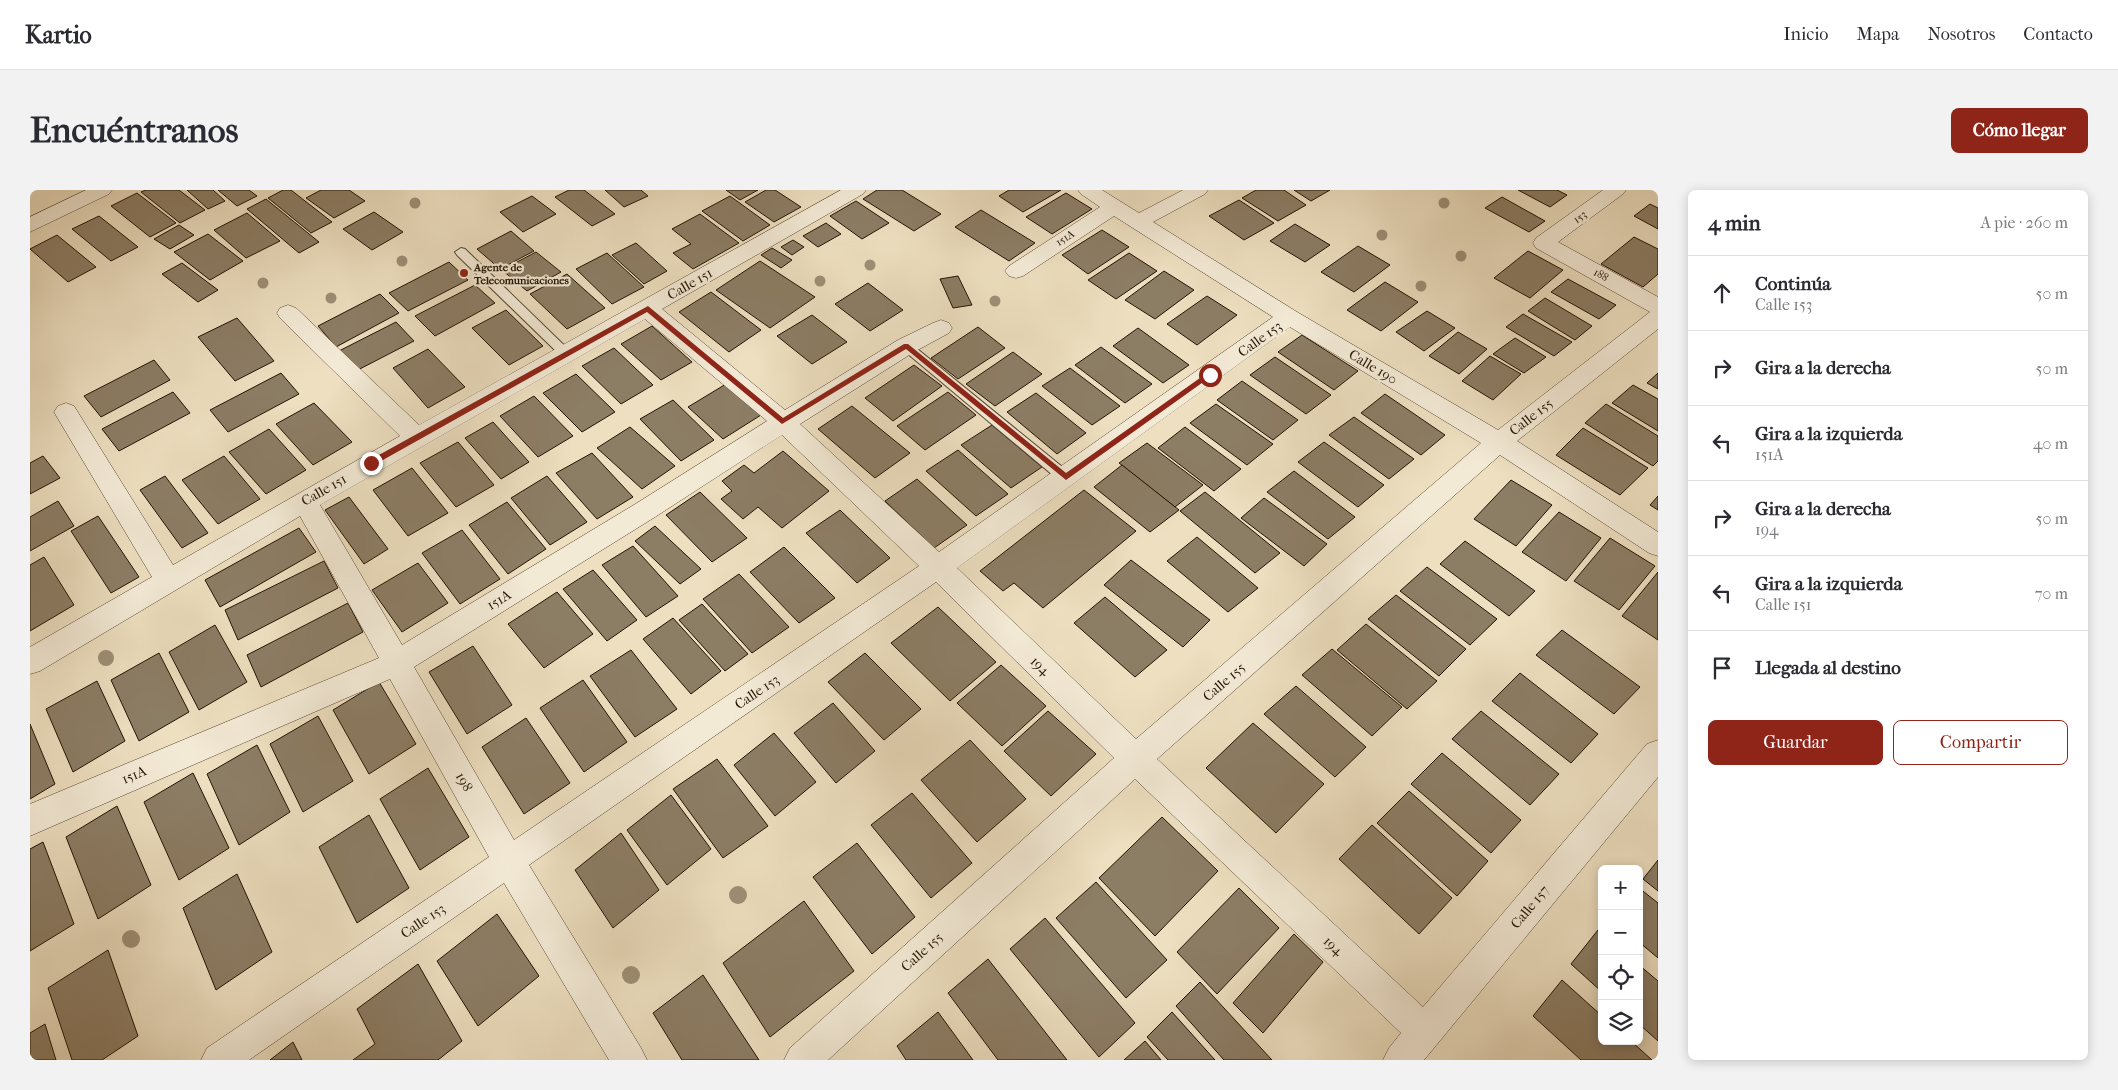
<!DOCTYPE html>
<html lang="es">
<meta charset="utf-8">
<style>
body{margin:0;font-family:"IM FELL French Canon",serif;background:#f2f2f3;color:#2b2b33}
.controls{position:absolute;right:15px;bottom:15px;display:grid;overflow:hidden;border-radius:8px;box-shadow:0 2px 12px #0003}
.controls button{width:45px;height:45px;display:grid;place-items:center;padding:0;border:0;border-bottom:1px solid #e1e1e2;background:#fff;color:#2b2b33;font:25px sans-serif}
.stop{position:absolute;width:15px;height:15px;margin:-11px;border:4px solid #8f2418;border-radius:50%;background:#fff}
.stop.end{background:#8f2418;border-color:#fff;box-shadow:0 1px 5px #0008}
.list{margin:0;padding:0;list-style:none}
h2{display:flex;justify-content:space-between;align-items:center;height:65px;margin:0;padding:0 20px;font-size:21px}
h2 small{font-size:16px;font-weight:400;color:#7c7c81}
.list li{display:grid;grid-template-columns:32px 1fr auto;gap:15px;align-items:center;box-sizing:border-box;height:75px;padding:0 20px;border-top:1px solid #e1e1e2}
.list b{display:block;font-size:19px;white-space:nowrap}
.list p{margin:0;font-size:16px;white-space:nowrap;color:#7c7c81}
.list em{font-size:16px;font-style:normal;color:#7c7c81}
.actions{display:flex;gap:10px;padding:15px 20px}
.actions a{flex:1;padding:11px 0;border:1px solid #8f2418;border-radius:8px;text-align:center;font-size:18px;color:#8f2418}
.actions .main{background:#8f2418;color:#fff}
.icon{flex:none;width:28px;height:28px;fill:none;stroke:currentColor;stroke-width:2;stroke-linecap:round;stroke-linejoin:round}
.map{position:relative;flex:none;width:1628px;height:870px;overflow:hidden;border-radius:8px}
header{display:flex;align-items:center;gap:30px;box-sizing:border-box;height:70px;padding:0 25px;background:#fff;border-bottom:1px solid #e1e1e2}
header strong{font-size:24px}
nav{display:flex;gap:28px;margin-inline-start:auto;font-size:18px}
.intro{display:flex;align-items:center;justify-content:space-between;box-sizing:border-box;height:120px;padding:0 30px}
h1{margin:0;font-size:35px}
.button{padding:12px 22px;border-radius:8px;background:#8f2418;color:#fff;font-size:18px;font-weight:700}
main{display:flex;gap:30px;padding:0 30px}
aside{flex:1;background:#fff;border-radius:8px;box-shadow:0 2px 12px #0003}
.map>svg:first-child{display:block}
.building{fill:#8c7d65;stroke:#231302}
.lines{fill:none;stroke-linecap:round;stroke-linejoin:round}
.service-casing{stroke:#564632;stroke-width:2}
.minor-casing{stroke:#564632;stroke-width:1}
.service{fill:#f3ead6;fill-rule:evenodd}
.minor{fill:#f3ead6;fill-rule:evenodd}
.tree{fill:#9e8f76}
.route{fill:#8f2418}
.poi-dot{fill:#8f2418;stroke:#f3ead6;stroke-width:2}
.labels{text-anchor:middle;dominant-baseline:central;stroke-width:4.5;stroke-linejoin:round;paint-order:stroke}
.far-street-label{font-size:11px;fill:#231302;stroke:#f3ead6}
.far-poi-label{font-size:11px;font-weight:bold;fill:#231302;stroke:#f3ead6;text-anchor:start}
.street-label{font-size:14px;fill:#231302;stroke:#f3ead6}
</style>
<header>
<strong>Kartio</strong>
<nav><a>Inicio</a><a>Mapa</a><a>Nosotros</a><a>Contacto</a></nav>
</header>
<div class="intro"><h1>Encuéntranos</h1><a class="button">Cómo llegar</a></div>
<main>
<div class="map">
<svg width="1628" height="870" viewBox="0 0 1628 870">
<rect width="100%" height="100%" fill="#eddfc0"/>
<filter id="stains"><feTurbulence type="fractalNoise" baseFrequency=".004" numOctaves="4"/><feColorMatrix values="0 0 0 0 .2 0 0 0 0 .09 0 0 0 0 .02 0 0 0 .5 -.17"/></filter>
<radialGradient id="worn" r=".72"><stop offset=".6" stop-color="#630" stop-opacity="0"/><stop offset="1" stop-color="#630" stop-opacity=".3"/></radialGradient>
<g class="building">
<path d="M116,0h33l26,20 -25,13 -39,-31z"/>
<path d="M157,0h26l12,11 -17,8z"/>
<path d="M188,0h31l8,6 -20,10z"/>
<path d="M253,0h8l41,32 -21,11 -43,-35z"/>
<path d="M291,0h28l16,11 -31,17 -28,-20z"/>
<path d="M539,0h15l31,24 -23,12 -37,-29z"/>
<path d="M575,0h36l7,6 -24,11z"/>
<path d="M696,0h32l-18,10z"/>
<path d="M736,0h9l26,17 -27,15 -29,-20z"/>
<path d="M847,0h25l39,24 -27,17 -51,-32z"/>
<path d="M979,0h52l-38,22 -24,-16z"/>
<path d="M1226,0h28l22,15 -28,16 -36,-23z"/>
<path d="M1264,0h36l-19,11z"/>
<path d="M1488,0h39l10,5 -17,12z"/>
<path d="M107,3l39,30 -26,14 -39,-31z"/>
<path d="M1036,3l26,16 -40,25 -26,-17z"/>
<path d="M502,6l24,18 -33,18 -23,-20z"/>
<path d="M700,6l40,29 -27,16 -41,-30z"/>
<path d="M1472,7l43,24 -16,11 -44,-24z"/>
<path d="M236,9l53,43 -20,11 -52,-44z"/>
<path d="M1209,10l35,23 -30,17 -35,-24z"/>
<path d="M826,11l33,22 -27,16 -32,-23z"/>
<path d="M1620,14l8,4v21l-24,-13z"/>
<path d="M951,20l54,33 -26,18 -54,-34z"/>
<path d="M344,22l29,20 -31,18 -29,-21z"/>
<path d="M217,23l33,28 -34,17 -32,-28z"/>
<path d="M670,24l39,29 -46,26 -20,-16 18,-9 -19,-15z"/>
<path d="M69,26l39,31 -27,14 -39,-32z"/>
<path d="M796,33l15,11 -23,13 -15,-11z"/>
<path d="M1265,34l35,21 -25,17 -35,-21z"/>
<path d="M149,35l15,10 -24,14 -16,-10z"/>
<path d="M1072,40l27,17 -41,27 -26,-19z"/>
<path d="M481,41l23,20 -34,18 -23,-20z"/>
<path d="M178,44l35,27 -33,19 -36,-28z"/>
<path d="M27,45l39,32 -28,15 -38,-33z"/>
<path d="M1604,47l24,12v25l-15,13 -42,-23z"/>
<path d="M763,50l11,7 -12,8 -11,-8z"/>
<path d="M606,53l31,28 -23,13 -32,-29z"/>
<path d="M1328,56l32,19 -36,27 -33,-20z"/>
<path d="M742,58l20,12 -11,8 -20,-13z"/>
<path d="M1498,61l35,19 -33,28 -36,-20z"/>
<path d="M506,62l25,20 -34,19 -25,-21z"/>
<path d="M577,63l37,34 -32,17 -36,-35z"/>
<path d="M1099,63l28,18 -41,28 -28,-19z"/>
<path d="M730,71l55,36 -45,31 -54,-38z"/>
<path d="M419,72l19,18 -60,31 -19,-18z"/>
<path d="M152,73l36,27 -20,12 -36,-28z"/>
<path d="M1134,81l30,19 -39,29 -30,-19z"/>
<path d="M537,84l38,34 -38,21 -37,-35z"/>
<path d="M928,86l14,29 -19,3 -13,-29z"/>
<path d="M1538,89l48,26 -17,14 -48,-27z"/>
<path d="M1355,92l33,20 -37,29 -34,-21z"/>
<path d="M838,93l35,27 -33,21 -35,-27z"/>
<path d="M445,95l20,18 -60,33 -20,-20z"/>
<path d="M681,102l50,38 -32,22 -50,-40z"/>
<path d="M350,104l19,19 -63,34 -18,-21z"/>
<path d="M1177,106l30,19 -40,30 -30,-21z"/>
<path d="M1515,108l47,28 -17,14 -47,-29z"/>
<path d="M476,120l37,36 -34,19 -37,-37z"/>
<path d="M1397,121l28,17 -31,23 -28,-19z"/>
<path d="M1493,124l49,28 -18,14 -48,-29z"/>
<path d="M782,125l35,27 -35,22 -35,-28z"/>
<path d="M207,128l37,43 -39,20 -37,-44z"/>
<path d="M366,132l18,19 -62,32 -17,-20z"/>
<path d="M622,136l40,36 -31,18 -40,-36z"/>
<path d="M948,137l27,21 -47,31 -27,-21z"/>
<path d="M1108,138l51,37 -26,18 -50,-37z"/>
<path d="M1428,142l29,17 -28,25 -30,-18z"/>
<path d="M1272,145l56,36 -24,19 -56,-38z"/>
<path d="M1485,148l31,19 -22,16 -31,-19z"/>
<path d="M1071,157l51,37 -27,19 -50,-38z"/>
<path d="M584,158l39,37 -32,19 -39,-38z"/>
<path d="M398,159l37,38 -37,21 -35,-40z"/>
<path d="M983,162l29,22 -47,32 -29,-22z"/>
<path d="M1460,166l31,18 -28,26 -31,-19z"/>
<path d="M1245,167l56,38 -25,19 -56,-39z"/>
<path d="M124,170l16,20 -69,37 -17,-21z"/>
<path d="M884,175l28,21 -49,35 -28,-23z"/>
<path d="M1040,178l50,38 -28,19 -50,-39z"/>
<path d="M251,183l18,21 -71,38 -18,-22z"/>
<path d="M1628,183v16l-11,-6z"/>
<path d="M546,184l39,38 -33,20 -39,-39z"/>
<path d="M1212,191l56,39 -25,20 -56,-40z"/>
<path d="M696,194l35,31 -38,24 -35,-32z"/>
<path d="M1603,195l25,14v32l-46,-28z"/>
<path d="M143,202l17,21 -71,38 -17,-22z"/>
<path d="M918,202l28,23 -51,35 -28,-24z"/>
<path d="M1006,203l50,40 -29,21 -50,-42z"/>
<path d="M1355,204l60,41 -24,20 -60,-42z"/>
<path d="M504,206l39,40 -35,21 -38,-41z"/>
<path d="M643,210l41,40 -33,21 -41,-42z"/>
<path d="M284,213l38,39 -39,23 -37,-41z"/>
<path d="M1186,214l57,40 -26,21 -57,-42z"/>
<path d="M1576,214l52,32v25l-5,5 -68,-43z"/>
<path d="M822,216l58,47 -35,25 -57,-49z"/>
<path d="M1324,227l60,42 -25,20 -60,-44z"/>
<path d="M463,232l36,40 -28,17 -36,-41z"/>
<path d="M962,235l50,42 -31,21 -50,-43z"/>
<path d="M600,237l45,39 -33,23 -45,-41z"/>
<path d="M1155,237l56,42 -27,22 -56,-43z"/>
<path d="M1553,238l65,40 -28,27 -64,-40z"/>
<path d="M239,239l37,41 -40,24 -37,-42z"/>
<path d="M428,252l36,43 -38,22 -36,-44z"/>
<path d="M1294,252l60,43 -26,22 -60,-45z"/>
<path d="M1117,253l56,42 -28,22 -56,-44z"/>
<path d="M928,260l50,44 -32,22 -50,-45z"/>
<path d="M753,261l46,40 -47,37 -24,-21 -15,12 -22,-20 11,-8 -10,-10 22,-16 10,8z"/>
<path d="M562,263l41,44 -36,22 -41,-46z"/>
<path d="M13,266l17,22 -30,16v-31z"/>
<path d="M194,266l36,43 -42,25 -36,-44z"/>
<path d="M1092,275l57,45 -29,22 -56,-45z"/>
<path d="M382,278l36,45 -40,23 -35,-46z"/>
<path d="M1264,281l61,46 -27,22 -61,-47z"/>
<path d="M135,286l43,57 -26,15 -42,-58z"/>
<path d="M517,286l40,46 -37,23 -39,-47z"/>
<path d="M887,289l50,46 -33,23 -49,-47z"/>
<path d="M1481,290l41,25 -36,41 -42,-27z"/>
<path d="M1054,300l52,41 -93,77 -29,-25 -11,8 -23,-20z"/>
<path d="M670,302l47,46 -35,24 -46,-47z"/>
<path d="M1175,302l75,61 -25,20 -75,-62z"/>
<path d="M1628,306v14l-8,-5z"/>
<path d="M319,307l39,52 -24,15 -39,-54z"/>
<path d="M1234,308l63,46 -23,22 -63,-48z"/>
<path d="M28,311l16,25 -44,25v-34z"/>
<path d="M477,312l39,47 -38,25 -39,-49z"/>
<path d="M810,320l50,48 -33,25 -51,-50z"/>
<path d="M1529,322l42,26 -35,43 -44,-29z"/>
<path d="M68,326l41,61 -28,16 -40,-62z"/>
<path d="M625,336l46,43 -21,15 -45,-43z"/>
<path d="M269,338l17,24 -96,55 -15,-27z"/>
<path d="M432,340l38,49 -40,25 -38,-51z"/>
<path d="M1167,347l61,51 -30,24 -61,-51z"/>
<path d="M1580,348l45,28 -36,44 -45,-29z"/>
<path d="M1435,351l70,50 -26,25 -69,-52z"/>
<path d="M603,356l45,50 -32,21 -44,-52z"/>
<path d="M754,357l51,51 -36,25 -49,-51z"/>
<path d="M14,367l30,48 -44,26v-66z"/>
<path d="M1101,370l79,60 -27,27 -79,-62z"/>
<path d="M294,371l14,27 -100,52 -13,-30z"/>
<path d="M388,373l30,40 -46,29 -30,-42z"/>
<path d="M1397,377l70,52 -27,26 -70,-54z"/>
<path d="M563,380l44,50 -30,21 -44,-52z"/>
<path d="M1628,382v68l-36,-24z"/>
<path d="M709,384l50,53 -37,26 -49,-54z"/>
<path d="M527,402l36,42 -49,34 -36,-44z"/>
<path d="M1366,405l70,54 -27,27 -71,-57z"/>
<path d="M1075,407l62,53 -32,27 -61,-54z"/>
<path d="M318,413l15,29 -102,55 -14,-32z"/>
<path d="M672,414l46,50 -23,17 -46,-51z"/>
<path d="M908,417l58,55 -46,39 -59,-58z"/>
<path d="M643,428l48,53 -30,23 -48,-55z"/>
<path d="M1336,434l71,57 -30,28 -70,-59z"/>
<path d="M185,435l32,57 -48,28 -30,-58z"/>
<path d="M1532,440l78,57 -26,27 -78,-59z"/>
<path d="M443,456l39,59 -45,29 -38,-62z"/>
<path d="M1302,459l70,58 -30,29 -70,-61z"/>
<path d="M601,460l46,59 -42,28 -45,-61z"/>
<path d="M129,463l30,59 -50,29 -28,-61z"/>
<path d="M835,463l56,56 -37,31 -56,-58z"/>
<path d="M971,475l45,41 -44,40 -45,-43z"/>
<path d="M1490,483l78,61 -27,29 -79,-62z"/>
<path d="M553,490l44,62 -43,30 -44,-64z"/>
<path d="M67,491l28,60 -52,31 -27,-63z"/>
<path d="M349,492l37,62 -47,30 -36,-64z"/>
<path d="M1266,496l70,61 -31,30 -71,-63z"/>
<path d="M803,513l42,48 -39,32 -42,-50z"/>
<path d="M1018,521l48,43 -45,42 -47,-45z"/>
<path d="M1451,521l78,63 -29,31 -78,-66z"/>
<path d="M288,526l35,65 -50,31 -33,-68z"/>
<path d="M496,528l44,65 -46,31 -42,-67z"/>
<path d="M1223,533l71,61 -48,49 -70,-65z"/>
<path d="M0,534l25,60 -25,15z"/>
<path d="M744,543l42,49 -41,34 -41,-51z"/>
<path d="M940,550l56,59 -49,43 -56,-62z"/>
<path d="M227,555l33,67 -51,33 -32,-71z"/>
<path d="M1412,563l79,67 -30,33 -80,-69z"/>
<path d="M687,569l51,67 -45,32 -50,-69z"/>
<path d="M398,578l41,69 -49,33 -40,-71z"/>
<path d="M163,583l36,75 -50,32 -35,-78z"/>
<path d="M1379,601l79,70 -31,35 -80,-73z"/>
<path d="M882,603l60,70 -41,35 -60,-73z"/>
<path d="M641,605l40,54 -44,36 -40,-55z"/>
<path d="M87,616l34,79 -53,34 -32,-82z"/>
<path d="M339,625l40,73 -52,35 -38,-76z"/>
<path d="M1132,627l56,54 -63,65 -56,-58z"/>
<path d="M1342,635l80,73 -33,36 -80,-75z"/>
<path d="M591,643l38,57 -46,38 -38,-58z"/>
<path d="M13,652l31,82 -44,27v-102z"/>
<path d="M827,653l58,74 -43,37 -59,-77z"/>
<path d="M1628,670v31l-15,-12z"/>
<path d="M207,684l35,78 -56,38 -33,-82z"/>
<path d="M1066,692l71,78 -41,38 -70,-80z"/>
<path d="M1209,698l40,40 -62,66 -40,-42z"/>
<path d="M1609,698l19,15v55l-19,-16z"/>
<path d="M774,711l50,70 -84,66 -47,-74z"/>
<path d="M467,724l42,62 -61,50 -41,-65z"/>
<path d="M1015,728l90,105 -36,34 -89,-108z"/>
<path d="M1568,740l4,3v59l-31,-28z"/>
<path d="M1264,744l29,28 -60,71 -30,-30z"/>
<path d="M78,760l30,86 -36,24h-30l-24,-72z"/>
<path d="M958,769l79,101h-69l-50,-67z"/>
<path d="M388,774l44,77 -24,19h-85l22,-16 -18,-35z"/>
<path d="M1609,775l19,16v60l-19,-17z"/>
<path d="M673,785l56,85h-77l-29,-47z"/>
<path d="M1532,790l40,36v25h29l21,19h-71l-48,-44z"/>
<path d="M1170,792l72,78h-48l-48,-54z"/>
<path d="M908,822l35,48h-67l-9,-14z"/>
<path d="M1142,822l43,48h-47l-21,-23z"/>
<path d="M15,834l11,36h-26v-27z"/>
<path d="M1115,851l16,19h-37z"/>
<path d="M263,852l9,18h-32z"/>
</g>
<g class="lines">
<g class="service-casing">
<g id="service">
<path d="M431,58l4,1 105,102 2,3 -2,3h-8l-105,-102 -2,-3z"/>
<path d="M876,152l4,1 161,131 2,4 -2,4 -5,1 -5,-1 -159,-133 -2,-3 2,-3z"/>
</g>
</g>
<g class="minor-casing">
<g id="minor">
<path d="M56,0h26l-3,4 -79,38v-15z"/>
<path d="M811,0h25l-3,4 -201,115 123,101 113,-70 35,-17 8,-3 8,3 3,5 -3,5 -35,19 -114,72 139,128 334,-235 -159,-101 -91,60 -7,2 -7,-2 -4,-5 4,-5 91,-59 -19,-13 -3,-4h24l37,23 44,-23h25l-3,4 -52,28 144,90 201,118 152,-118 -114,-64 -3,-5 3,-5 67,-48h23l-3,4 -65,48 100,55v32l-141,112 141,91v24l-9,-3 -149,-98 -343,304 266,248 224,-263 11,-4v37l-234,283h-41l6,-12 12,-15 -266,-254 -307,281h-44l6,-12 324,-290 -178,-176 -407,283 112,183 6,12h-38l-105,-177 -255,177h-48l6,-12 282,-191 -99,-178 -360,157v-32l349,-146 -79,-142 -260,155 -10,3v-27l122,-70 -98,-165 4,-6 8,-3 8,3 99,159 227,-129 -120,-118 -3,-5 3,-5 8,-3 8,3 123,117zM615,129l122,102 -130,82 -235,142 -82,-140zM1260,137l191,116 -345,296 -179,-171zM752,245l137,131 -405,274 -100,-173 241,-150z"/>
</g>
</g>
<use href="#service" class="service"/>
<use href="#minor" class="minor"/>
</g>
<g class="tree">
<circle cx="385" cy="13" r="5.5"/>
<circle cx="1414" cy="13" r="5.5"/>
<circle cx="1352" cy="45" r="5.5"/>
<circle cx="1431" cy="66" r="5.5"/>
<circle cx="372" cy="71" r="5.5"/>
<circle cx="840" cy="75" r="5.5"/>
<circle cx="790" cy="91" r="5.5"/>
<circle cx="233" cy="93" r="5.5"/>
<circle cx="1391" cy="96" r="5.5"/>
<circle cx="301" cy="108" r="5.5"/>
<circle cx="965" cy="111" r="5.5"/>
<circle cx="76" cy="468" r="8"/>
<circle cx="708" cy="705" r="9"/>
<circle cx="101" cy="749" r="9"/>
<circle cx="601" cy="785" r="9"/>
</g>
<path class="route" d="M618,116l135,112 121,-74h4l158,129 141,-100 6,2 -147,105 -160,-131 -124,75 -135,-112 -273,153h-6v-4z"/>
<circle class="poi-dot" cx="434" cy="83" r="5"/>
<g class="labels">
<g class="far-street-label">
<text transform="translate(1550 27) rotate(-36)">153</text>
<text transform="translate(1035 48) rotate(-33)">151A</text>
<text transform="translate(1571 85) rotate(29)">188</text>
</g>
<g class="far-poi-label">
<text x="444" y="77">Agente de<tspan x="444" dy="13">Telecomunicaciones</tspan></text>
</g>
<g class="street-label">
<text transform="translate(660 94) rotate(-30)">Calle 151</text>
<text transform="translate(1230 149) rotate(-36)">Calle 153</text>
<text transform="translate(1343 177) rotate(31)">Calle 190</text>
<text transform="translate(1501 227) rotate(-38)">Calle 155</text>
<text transform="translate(294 300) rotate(-30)">Calle 151</text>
<text transform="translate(469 410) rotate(-31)">151A</text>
<text transform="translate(1010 476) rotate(44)">194</text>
<text transform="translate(1194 492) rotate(-41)">Calle 155</text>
<text transform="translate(727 502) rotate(-34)">Calle 153</text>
<text transform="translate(104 585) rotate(-23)">151A</text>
<text transform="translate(434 592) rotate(60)">198</text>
<text transform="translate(1500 717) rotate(-50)">Calle 157</text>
<text transform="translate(393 731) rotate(-34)">Calle 153</text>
<text transform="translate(1303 756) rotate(43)">194</text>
<text transform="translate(892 762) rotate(-42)">Calle 155</text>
</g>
</g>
<rect width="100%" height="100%" filter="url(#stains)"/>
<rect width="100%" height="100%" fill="url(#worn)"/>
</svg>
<div class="controls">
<button>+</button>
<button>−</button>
<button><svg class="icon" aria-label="locate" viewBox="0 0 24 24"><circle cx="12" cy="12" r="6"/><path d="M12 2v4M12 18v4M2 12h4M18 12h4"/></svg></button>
<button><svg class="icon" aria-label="layers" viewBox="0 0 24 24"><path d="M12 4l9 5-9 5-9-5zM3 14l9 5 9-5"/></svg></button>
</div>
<div class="stop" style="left:1180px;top:185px"></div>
<div class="stop end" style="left:341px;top:273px"></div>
</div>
<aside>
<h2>4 min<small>A pie · 260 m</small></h2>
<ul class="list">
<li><svg class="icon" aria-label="ahead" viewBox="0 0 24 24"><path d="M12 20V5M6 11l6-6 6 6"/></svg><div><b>Continúa</b><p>Calle 153</p></div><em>50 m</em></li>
<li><svg class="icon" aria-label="right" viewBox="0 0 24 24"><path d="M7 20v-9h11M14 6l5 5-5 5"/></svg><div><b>Gira a la derecha</b></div><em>50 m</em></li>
<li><svg class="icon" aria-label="left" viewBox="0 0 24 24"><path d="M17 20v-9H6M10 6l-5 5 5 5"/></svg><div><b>Gira a la izquierda</b><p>151A</p></div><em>40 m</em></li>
<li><svg class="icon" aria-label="right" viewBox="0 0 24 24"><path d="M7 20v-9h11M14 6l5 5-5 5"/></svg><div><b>Gira a la derecha</b><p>194</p></div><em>50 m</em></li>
<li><svg class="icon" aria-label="left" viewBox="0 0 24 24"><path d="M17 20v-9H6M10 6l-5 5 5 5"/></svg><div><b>Gira a la izquierda</b><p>Calle 151</p></div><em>70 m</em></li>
<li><svg class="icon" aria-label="arrive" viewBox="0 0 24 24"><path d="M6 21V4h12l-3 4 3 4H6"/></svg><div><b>Llegada al destino</b></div></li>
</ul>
<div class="actions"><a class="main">Guardar</a><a>Compartir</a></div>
</aside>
</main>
